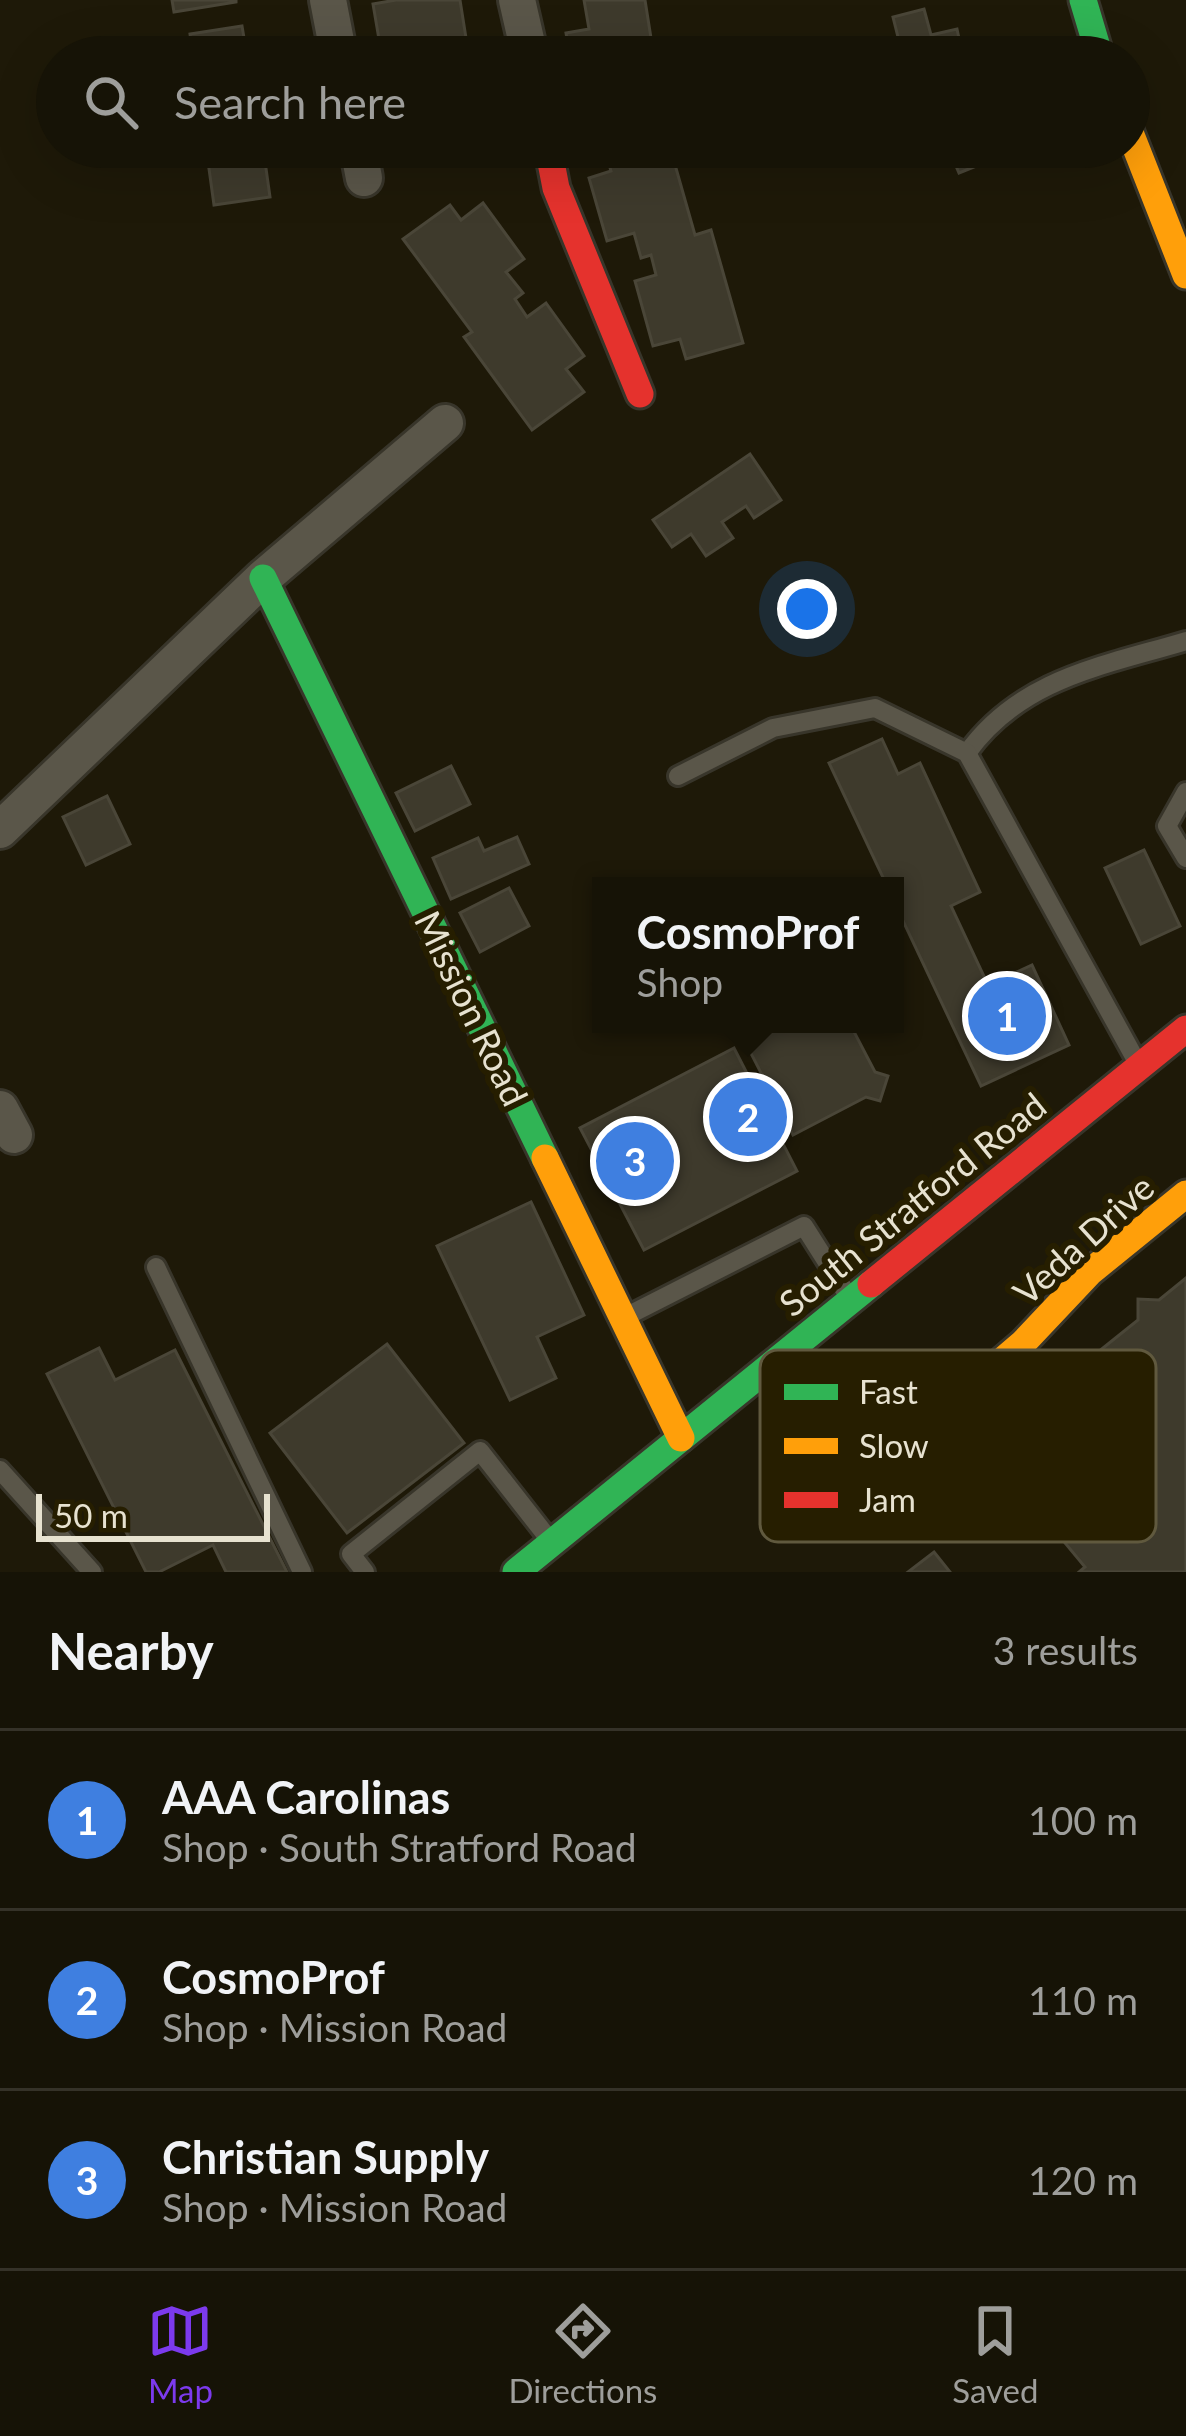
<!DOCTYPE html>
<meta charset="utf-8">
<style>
body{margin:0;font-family:Lato,sans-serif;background:#232014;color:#f1f3f6}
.scale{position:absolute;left:36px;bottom:30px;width:234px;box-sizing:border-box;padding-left:12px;border:6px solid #e7e2d0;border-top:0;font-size:33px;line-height:42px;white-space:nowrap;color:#e7e2d0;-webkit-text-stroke:9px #261e00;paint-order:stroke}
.you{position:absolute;left:807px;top:609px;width:42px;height:42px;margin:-30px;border:9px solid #fff;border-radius:50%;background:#1a73e8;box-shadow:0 0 0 18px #1a73e833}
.badge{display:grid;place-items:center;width:78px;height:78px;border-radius:50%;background:#7c3aed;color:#fff;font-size:39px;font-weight:700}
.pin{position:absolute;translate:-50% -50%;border:6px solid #fff;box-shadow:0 3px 12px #0006}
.popup{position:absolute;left:592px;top:877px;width:312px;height:156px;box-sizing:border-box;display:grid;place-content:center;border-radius:0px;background:#161306;filter:drop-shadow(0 3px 9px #0005);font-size:39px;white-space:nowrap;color:#9e9e9b}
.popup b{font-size:45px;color:#f1f3f6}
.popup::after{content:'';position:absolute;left:50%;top:100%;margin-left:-24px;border:24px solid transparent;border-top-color:#161306}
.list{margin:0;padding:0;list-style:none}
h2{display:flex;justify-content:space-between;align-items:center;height:156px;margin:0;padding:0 48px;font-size:51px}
h2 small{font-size:39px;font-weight:400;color:#9e9e9b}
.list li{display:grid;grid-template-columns:78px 1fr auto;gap:36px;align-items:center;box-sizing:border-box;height:180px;padding:0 48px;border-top:3px solid #353228}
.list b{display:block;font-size:45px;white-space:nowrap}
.list p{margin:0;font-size:39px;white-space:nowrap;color:#9e9e9b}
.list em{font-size:39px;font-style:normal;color:#9e9e9b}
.icon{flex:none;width:66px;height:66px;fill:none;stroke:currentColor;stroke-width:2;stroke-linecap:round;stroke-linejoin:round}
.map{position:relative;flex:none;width:1186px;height:1572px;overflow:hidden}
.search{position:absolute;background:#161306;box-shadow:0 12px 48px #0002;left:36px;right:36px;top:36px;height:132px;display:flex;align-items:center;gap:30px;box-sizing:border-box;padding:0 42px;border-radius:66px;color:#9e9e9b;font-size:45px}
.sheet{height:696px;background:#161306}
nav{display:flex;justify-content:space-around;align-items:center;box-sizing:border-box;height:168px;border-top:3px solid #353228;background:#161306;font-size:33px;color:#9e9e9b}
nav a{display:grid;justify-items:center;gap:6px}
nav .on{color:#7c3aed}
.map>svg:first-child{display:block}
.building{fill:#3e3a2c;stroke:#4a4638;stroke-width:3}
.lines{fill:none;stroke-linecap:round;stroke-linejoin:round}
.lane-casing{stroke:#38352a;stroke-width:24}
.street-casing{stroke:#38352a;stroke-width:42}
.fast-casing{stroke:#38352a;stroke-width:33}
.slow-casing{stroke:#38352a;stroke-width:33}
.jam-casing{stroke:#38352a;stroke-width:33}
.lane{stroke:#5a5649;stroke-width:18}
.street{stroke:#5a5649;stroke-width:36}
.fast{stroke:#30b455;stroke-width:27}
.slow{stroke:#ff9f0a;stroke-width:27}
.jam{stroke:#e5322d;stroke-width:27}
.labels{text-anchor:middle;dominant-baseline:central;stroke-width:12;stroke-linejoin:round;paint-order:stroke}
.street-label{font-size:36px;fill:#e7e2d0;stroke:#261e00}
.key{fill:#261e00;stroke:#60593e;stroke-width:3}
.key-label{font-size:33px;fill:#e7e2d0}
</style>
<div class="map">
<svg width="1186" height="1572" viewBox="0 0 1186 1572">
<rect width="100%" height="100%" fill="#1e1908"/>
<g class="building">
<path d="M172,0h64v2l-62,10z"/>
<path d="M396,0h64l9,57h-87l-9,-53z"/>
<path d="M584,0h61l9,57h-84l-4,-24 23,-4z"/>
<path d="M924,9l7,26 26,-6 6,28h-60l-10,-40z"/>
<path d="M242,26l4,24 27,-5 2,12h-82l-3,-23z"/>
<path d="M206,147h57l7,50 -56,8z"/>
<path d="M604,147h66l25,88 16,-5 32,113 -57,16 -6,-20 -27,7 -18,-65 21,-6 -5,-20 -10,3 -7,-25 -27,8 -18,-63 22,-7z"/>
<path d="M948,147h56l2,7 -47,19z"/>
<path d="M483,203l41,56 -18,13 17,21 -8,6 12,18 19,-14 38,53 -18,13 18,23 -52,38 -68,-93 8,-5 -69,-93 47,-34 11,15z"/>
<path d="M750,454l31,46 -27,18 -8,-12 -24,16 11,16 -27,18 -15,-22 -19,13 -19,-27z"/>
<path d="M882,739l16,35 22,-11 60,129 -29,14 37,79 44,-20 37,80 -88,41 -86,-182v-18h-8l-58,-123z"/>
<path d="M451,766l19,38 -55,27 -19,-38z"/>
<path d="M107,796l23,48 -44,21 -23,-48z"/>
<path d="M517,837l12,27 -78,35 -18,-41 45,-20 6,13z"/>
<path d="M1144,850l36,76 -39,18 -36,-76z"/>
<path d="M509,888l20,38 -49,26 -20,-39z"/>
<path d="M760,1024h90l25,48 13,4 -8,25 -14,-4 -73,38 -52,-101z"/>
<path d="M734,1048l63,123 -153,79 -64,-122z"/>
<path d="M531,1202l53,113 -47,22 19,41 -46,22 -73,-154z"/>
<path d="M1186,1278v294h-107l6,-5 -82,-99 109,-89 -19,-23 45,-36v-21l21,1z"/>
<path d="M387,1344l77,99 -117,90 -77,-100z"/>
<path d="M99,1348l16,32 60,-30 112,222h-61l-13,-27 -54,27h-13l-99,-198z"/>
<path d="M934,1552l16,20h-42z"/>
</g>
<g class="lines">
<g class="lane-casing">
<g id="lane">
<path d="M967,753c54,-75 136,-87 219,-112"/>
<path d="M678,776l95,-48 102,-20 92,45 170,309"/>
<path d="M1186,792l-19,34 19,32"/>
<path d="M156,1267l146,305"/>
<path d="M627,1316l177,-90 43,68"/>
<path d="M0,1470l92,102"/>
<path d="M365,1572l-14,-18 129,-103 69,88"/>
</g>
</g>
<g class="street-casing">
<g id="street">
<path d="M328,0l11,57"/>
<path d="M517,0l13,57"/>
<path d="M358,147l6,31"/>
<path d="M0,830l263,-252 182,-155"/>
<path d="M0,1109l14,26"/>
</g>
</g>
<g class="fast-casing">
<g id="fast">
<path d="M1083,0l17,57"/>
<path d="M263,578l282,580"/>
<path d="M516,1572l355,-288"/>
</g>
</g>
<g class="slow-casing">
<g id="slow">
<path d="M1129,130l57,145"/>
<path d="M545,1158l136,280"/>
<path d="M919,1432l104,-89 67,-71 96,-78"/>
</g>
</g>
<g class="jam-casing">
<g id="jam">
<path d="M548,147l8,41 84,206"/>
<path d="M871,1284l315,-255"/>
</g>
</g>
<use href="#lane" class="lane"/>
<use href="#street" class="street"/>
<use href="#fast" class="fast"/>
<use href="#slow" class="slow"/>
<use href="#jam" class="jam"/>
</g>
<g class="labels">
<g class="street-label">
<text transform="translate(472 1008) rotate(64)">Mission Road</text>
<text transform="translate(912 1204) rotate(-39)">South Stratford Road</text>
<text transform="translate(1083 1239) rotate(-42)">Veda Drive</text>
</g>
</g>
<rect x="760" y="1350" width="396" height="192" rx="18" class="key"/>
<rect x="784" y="1384" width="54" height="16" fill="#30b455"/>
<rect x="784" y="1438" width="54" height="16" fill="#ff9f0a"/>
<rect x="784" y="1492" width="54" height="16" fill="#e5322d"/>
<g class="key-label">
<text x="859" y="1404">Fast</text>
<text x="859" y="1458">Slow</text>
<text x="859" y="1512">Jam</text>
</g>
</svg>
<div class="scale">50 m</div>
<div class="you"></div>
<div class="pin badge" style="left:1007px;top:1016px;background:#3f7fe0">1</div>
<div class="pin badge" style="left:748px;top:1117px;background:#3f7fe0">2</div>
<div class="popup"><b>CosmoProf</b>Shop</div>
<div class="pin badge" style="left:635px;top:1161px;background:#3f7fe0">3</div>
<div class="search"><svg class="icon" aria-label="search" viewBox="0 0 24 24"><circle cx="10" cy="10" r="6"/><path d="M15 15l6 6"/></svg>Search here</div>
</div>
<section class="sheet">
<h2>Nearby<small>3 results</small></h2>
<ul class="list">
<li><span class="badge" style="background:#3f7fe0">1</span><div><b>AAA Carolinas</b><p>Shop · South Stratford Road</p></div><em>100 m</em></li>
<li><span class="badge" style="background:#3f7fe0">2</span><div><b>CosmoProf</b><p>Shop · Mission Road</p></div><em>110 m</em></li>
<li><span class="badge" style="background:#3f7fe0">3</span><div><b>Christian Supply</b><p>Shop · Mission Road</p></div><em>120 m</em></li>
</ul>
</section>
<nav>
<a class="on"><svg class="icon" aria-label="map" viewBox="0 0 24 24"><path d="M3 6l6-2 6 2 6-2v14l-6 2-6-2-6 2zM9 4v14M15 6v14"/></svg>Map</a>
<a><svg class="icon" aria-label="directions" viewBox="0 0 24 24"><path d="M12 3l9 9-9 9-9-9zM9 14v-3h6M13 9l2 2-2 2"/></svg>Directions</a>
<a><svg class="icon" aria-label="saved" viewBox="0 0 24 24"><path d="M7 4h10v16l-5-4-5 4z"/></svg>Saved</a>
</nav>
